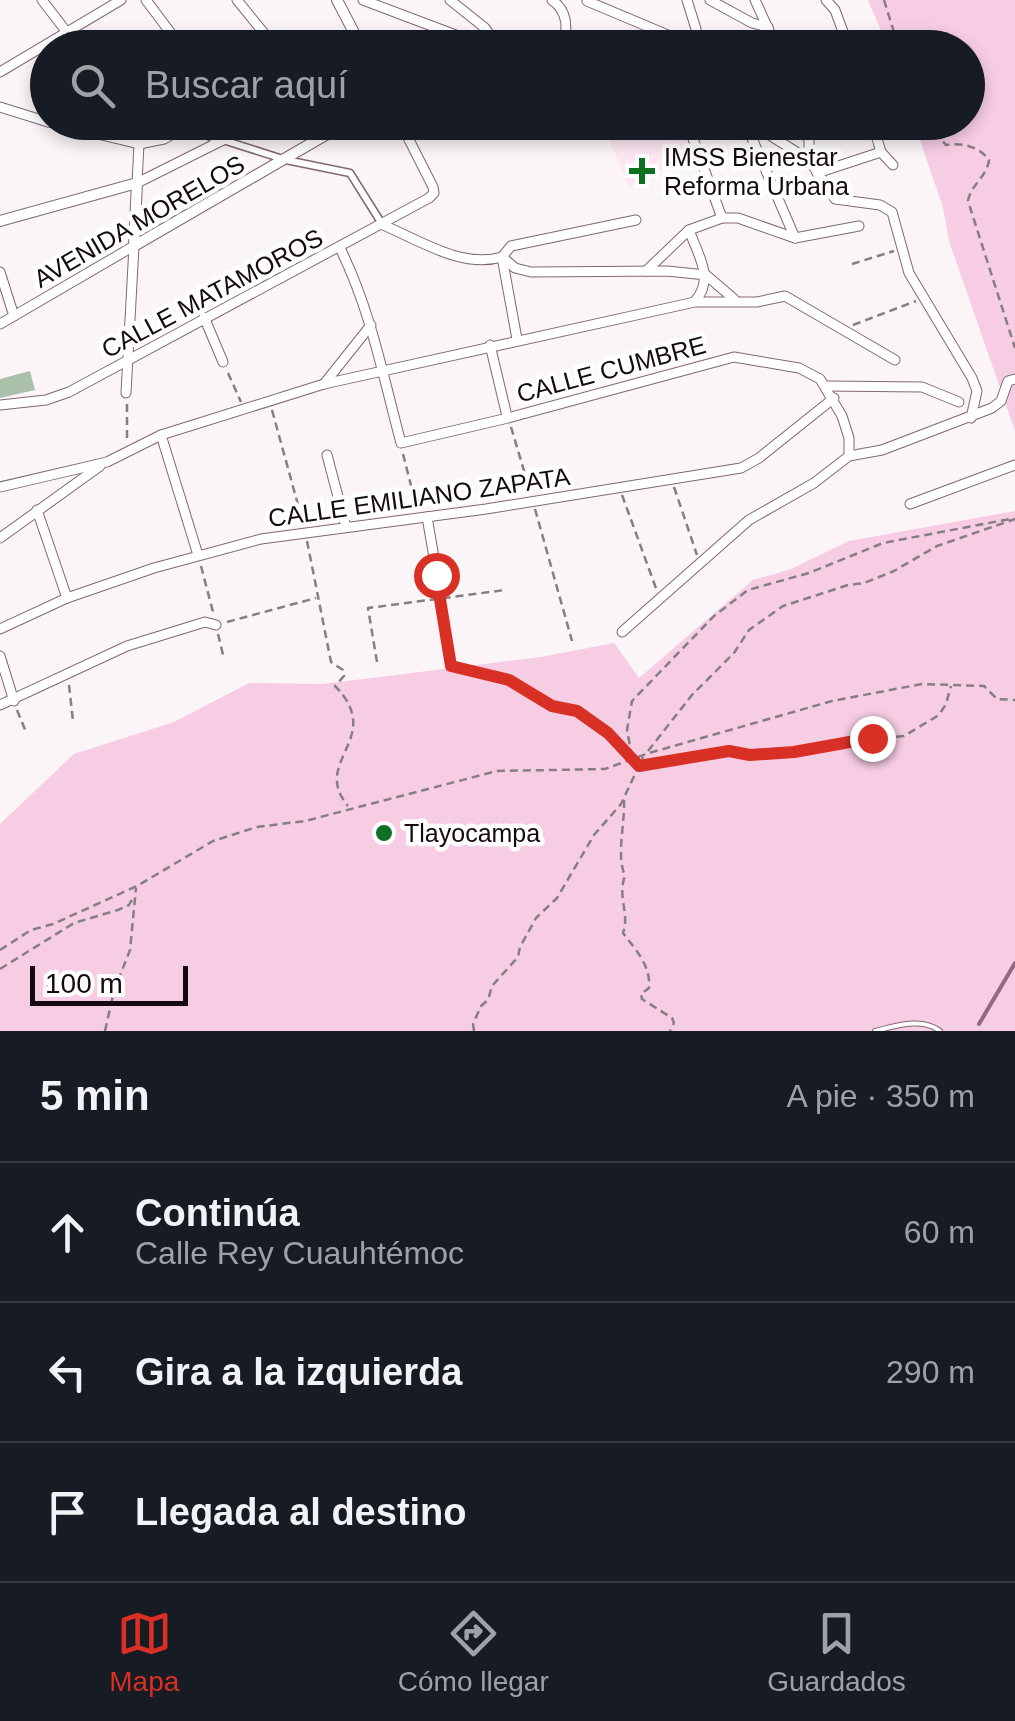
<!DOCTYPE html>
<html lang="es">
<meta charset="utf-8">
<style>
body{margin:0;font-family:Arial,sans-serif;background:#242831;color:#f1f3f6}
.scale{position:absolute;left:30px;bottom:25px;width:158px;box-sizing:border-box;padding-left:10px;border:5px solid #140a10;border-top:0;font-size:28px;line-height:35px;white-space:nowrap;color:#140a10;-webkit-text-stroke:8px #fff;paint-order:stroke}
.stop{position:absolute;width:30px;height:30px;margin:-22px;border:8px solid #d93025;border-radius:50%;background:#fff}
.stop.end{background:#d93025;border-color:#fff;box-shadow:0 2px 10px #0008}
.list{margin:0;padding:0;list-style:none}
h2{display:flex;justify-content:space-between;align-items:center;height:130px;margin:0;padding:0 40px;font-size:42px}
h2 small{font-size:32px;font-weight:400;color:#9ea1a6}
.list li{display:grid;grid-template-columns:65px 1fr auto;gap:30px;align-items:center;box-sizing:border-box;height:140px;padding:0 40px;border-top:2px solid #363941}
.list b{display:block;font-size:38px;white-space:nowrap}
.list p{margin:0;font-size:32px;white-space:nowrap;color:#9ea1a6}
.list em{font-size:32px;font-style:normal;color:#9ea1a6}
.icon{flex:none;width:55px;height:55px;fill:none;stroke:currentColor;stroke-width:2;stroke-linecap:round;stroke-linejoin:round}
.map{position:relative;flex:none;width:1015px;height:1031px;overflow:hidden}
.search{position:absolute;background:#171b24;box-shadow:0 5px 15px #0003;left:30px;right:30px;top:30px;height:110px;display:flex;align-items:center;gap:25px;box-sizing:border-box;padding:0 35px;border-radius:55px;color:#9ea1a6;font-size:38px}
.sheet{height:550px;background:#171b24}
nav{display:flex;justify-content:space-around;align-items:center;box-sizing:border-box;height:140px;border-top:2px solid #363941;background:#171b24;font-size:28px;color:#9ea1a6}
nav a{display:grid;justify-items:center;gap:5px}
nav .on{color:#d93025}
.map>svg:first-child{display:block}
.built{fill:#fee7f3}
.green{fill:#f7cde3}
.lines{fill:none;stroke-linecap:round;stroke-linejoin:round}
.stream{stroke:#936980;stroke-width:4}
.building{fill:#aac0aa}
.service-casing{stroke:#816775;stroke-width:6}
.pedestrian-casing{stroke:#816775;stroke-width:9}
.minor-casing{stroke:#816775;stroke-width:11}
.tertiary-casing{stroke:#816775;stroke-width:12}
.path{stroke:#867e82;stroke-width:2.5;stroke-dasharray:8 5;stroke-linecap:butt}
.service{stroke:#fff;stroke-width:4}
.pedestrian{stroke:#fff;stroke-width:6}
.minor{stroke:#fff;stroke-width:9}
.tertiary{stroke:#fff;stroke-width:10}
.route{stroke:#d93025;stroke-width:12}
.poi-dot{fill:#0c7222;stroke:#fff;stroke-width:4}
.labels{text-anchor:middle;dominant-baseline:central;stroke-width:9;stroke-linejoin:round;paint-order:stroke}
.poi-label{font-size:25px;fill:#140a10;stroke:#fff;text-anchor:start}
.street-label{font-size:25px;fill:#140a10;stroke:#fff}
</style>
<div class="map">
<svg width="1015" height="1031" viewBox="0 0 1015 1031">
<rect width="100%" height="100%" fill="#fbf5f8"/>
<path class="built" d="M603,123h80l10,30 -64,35z"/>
<g class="green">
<path d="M868,0h147v431l-66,-190 -6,-34 -29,-84 54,-1v-74l-80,-1z"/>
<path d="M1015,511v520h-1015v-207l74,-70 100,-32 75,-39 74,1 218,-27 73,-14 25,35 114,-98 38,-11 58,-28z"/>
</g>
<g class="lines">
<path class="stream" d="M979,1024l36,-61"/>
</g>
<path class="building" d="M30,371l5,19 -35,8v-19z"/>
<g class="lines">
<g class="service-casing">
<path id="service" d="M875,1031c21,-5 46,-14 65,0"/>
</g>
<g class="pedestrian-casing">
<g id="pedestrian">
<path d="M138,122l1,22"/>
<path d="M223,140l63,20 64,13 32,51"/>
</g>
</g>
<g class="minor-casing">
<g id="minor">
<path d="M42,0l37,48"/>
<path d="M146,0l36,48"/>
<path d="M237,0l39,48"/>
<path d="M363,0l127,48"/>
<path d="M450,0l35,28 14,20"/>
<path d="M552,0c17,12 16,30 10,48"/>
<path d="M687,0l9,29 -3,19"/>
<path d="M710,0l42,23 16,4"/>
<path d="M755,0l22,48"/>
<path d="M826,0l9,10 14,38"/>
<path d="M587,1l107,45"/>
<path d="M0,72l121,-72"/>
<path d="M0,107l48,15"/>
<path d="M48,122l91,22 25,-5 21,-12 38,13"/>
<path d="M687,122l35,96"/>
<path d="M745,122l50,116"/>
<path d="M749,122l60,38 26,39 45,6 12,7 17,61 63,105 5,13 -6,27"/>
<path d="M803,122l6,19v19"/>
<path d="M872,122l9,30 12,13"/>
<path d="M139,144l-2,39 86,-43"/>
<path d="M817,173l64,-21"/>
<path d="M383,225c36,15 79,44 119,32l13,11 16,4 136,-1 39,4 28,24"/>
<path d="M689,230c9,25 26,49 6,71"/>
<path d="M340,248c31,63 43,128 61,195l107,-25 226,-61 65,11 21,11 22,37 7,22v18"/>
<path d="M646,271l43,-41 33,-12h16l57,20 64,-12"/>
<path d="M0,272l14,44"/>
<path d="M204,317l19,45"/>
<path d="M0,324l134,-78"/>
<path d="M517,339l-15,-82 9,-11 125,-26"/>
<path d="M490,345l16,67"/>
<path d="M324,384l47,-59"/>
<path d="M827,386l95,1 37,15"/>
<path d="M126,393l8,-147"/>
<path d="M0,405l46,-5 23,-8 360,-194 5,-5 -1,-6 -33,-65"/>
<path d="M161,435l37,120"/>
<path d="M327,455l19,72"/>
<path d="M0,487l107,-25 54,-27 163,-51 371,-82h62l28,-6 110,64"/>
<path d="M910,504l105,-39"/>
<path d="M37,510l30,88"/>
<path d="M427,517l10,58"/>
<path d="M0,538l100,-72"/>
<path d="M0,629l67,-31 87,-30 107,-29 225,-30 255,-41 18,-10 75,-60"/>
<path d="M622,632l127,-112 65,-37 35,-27 33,-6 110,-42 9,-7 7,-20 7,-2"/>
<path d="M0,656l14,45"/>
<path d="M0,705l127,-59 78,-24 11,3"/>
</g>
</g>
<g class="tertiary-casing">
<g id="tertiary">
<path d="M337,0l25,48"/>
<path d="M0,221l137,-38 -3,63"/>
<path d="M134,246l214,-124"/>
</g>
</g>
<g class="path">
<path d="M884,0l15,48"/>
<path d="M926,122l20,23c16,-3 34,2 43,15 -2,17 -18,24 -21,41l47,147"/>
<path d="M852,264l42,-13"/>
<path d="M853,325l63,-24"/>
<path d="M228,373l13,29"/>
<path d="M127,404v37"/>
<path d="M272,410l31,113"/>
<path d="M511,427l19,64"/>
<path d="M403,454l14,55"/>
<path d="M674,487l23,68"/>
<path d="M622,495l35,96"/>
<path d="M535,509l37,132"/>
<path d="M307,541l24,121 12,8 1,6 -9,10c51,52 -25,75 13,120"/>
<path d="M201,566l12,46"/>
<path d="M438,587l13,79 58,15 43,25 25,5 19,11 31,28 12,16 90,-15 39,4 78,-14 58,-5 35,-21 7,-11 5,-18"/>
<path d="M227,622l89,-24"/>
<path d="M218,634l6,25"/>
<path d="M377,662l-9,-54 137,-18"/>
<path d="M69,685l4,36"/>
<path d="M17,710l9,22"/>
<path d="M648,751l44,-56 42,-42 15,-23 34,-24 65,-21 16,-2 30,-12 43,-25 78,-27"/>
<path d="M632,757l-5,-27 5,-29 82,-85 34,-26 61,-17 74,-30 127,-24"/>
<path d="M624,800c1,25 -8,55 1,76 -8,20 5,38 -2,57 13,17 28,33 26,55l-8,6 1,5 30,19 2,5 -4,8"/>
<path d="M0,950l31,-20 22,-6 84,-38 76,-45 44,-14 48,-6 192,-50 108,-2 44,-16 183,-52 90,-17 62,2 13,13 18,1"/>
<path d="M0,969l74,-46 44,-13 11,-5 5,-9"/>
<path d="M105,1031l9,-40 16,-41 6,-62"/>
<path d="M474,1031l-1,-7 8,-18 7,-6 4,-14 26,-29 2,-10 16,-29 21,-20 37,-63 27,-31 22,-47"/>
</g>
<use href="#service" class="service"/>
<use href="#pedestrian" class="pedestrian"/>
<use href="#minor" class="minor"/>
<use href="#tertiary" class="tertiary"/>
</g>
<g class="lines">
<path class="route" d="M436,575l15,91 58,14 43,26 25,5 31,22 31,33 90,-15 21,4 44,-3 78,-14"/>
</g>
<g class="poi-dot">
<path d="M637 156h10v10h10v10h-10v10h-10v-10h-10v-10h10z"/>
<circle cx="384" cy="833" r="10"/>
</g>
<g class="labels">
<g class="poi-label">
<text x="664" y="157">IMSS Bienestar<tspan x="664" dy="29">Reforma Urbana</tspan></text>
<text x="404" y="833">Tlayocampa</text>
</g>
<g class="street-label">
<text transform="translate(139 221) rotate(-30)">AVENIDA MORELOS</text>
<text transform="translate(212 293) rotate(-28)">CALLE MATAMOROS</text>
<text transform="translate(611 369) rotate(-15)">CALLE CUMBRE</text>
<text transform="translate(419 497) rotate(-8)">CALLE EMILIANO ZAPATA</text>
</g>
</g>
</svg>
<div class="scale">100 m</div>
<div class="stop" style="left:436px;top:575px"></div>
<div class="stop end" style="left:872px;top:738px"></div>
<div class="search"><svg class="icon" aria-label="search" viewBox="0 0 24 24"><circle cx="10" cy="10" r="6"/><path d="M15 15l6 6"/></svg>Buscar aquí</div>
</div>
<section class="sheet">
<h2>5 min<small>A pie · 350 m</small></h2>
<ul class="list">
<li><svg class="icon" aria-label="ahead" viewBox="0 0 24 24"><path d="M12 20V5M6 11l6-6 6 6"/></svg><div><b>Continúa</b><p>Calle Rey Cuauhtémoc</p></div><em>60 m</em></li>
<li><svg class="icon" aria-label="left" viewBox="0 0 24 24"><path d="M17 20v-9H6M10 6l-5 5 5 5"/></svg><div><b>Gira a la izquierda</b></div><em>290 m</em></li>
<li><svg class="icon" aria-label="arrive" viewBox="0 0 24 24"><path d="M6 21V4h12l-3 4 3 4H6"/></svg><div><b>Llegada al destino</b></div></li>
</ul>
</section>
<nav>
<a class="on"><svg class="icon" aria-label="map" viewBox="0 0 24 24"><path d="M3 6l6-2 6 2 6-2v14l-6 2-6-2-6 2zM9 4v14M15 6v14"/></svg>Mapa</a>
<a><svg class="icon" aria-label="directions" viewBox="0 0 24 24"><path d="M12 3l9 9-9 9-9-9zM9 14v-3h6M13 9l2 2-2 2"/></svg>Cómo llegar</a>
<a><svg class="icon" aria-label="saved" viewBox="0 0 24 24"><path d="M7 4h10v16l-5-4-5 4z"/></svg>Guardados</a>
</nav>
